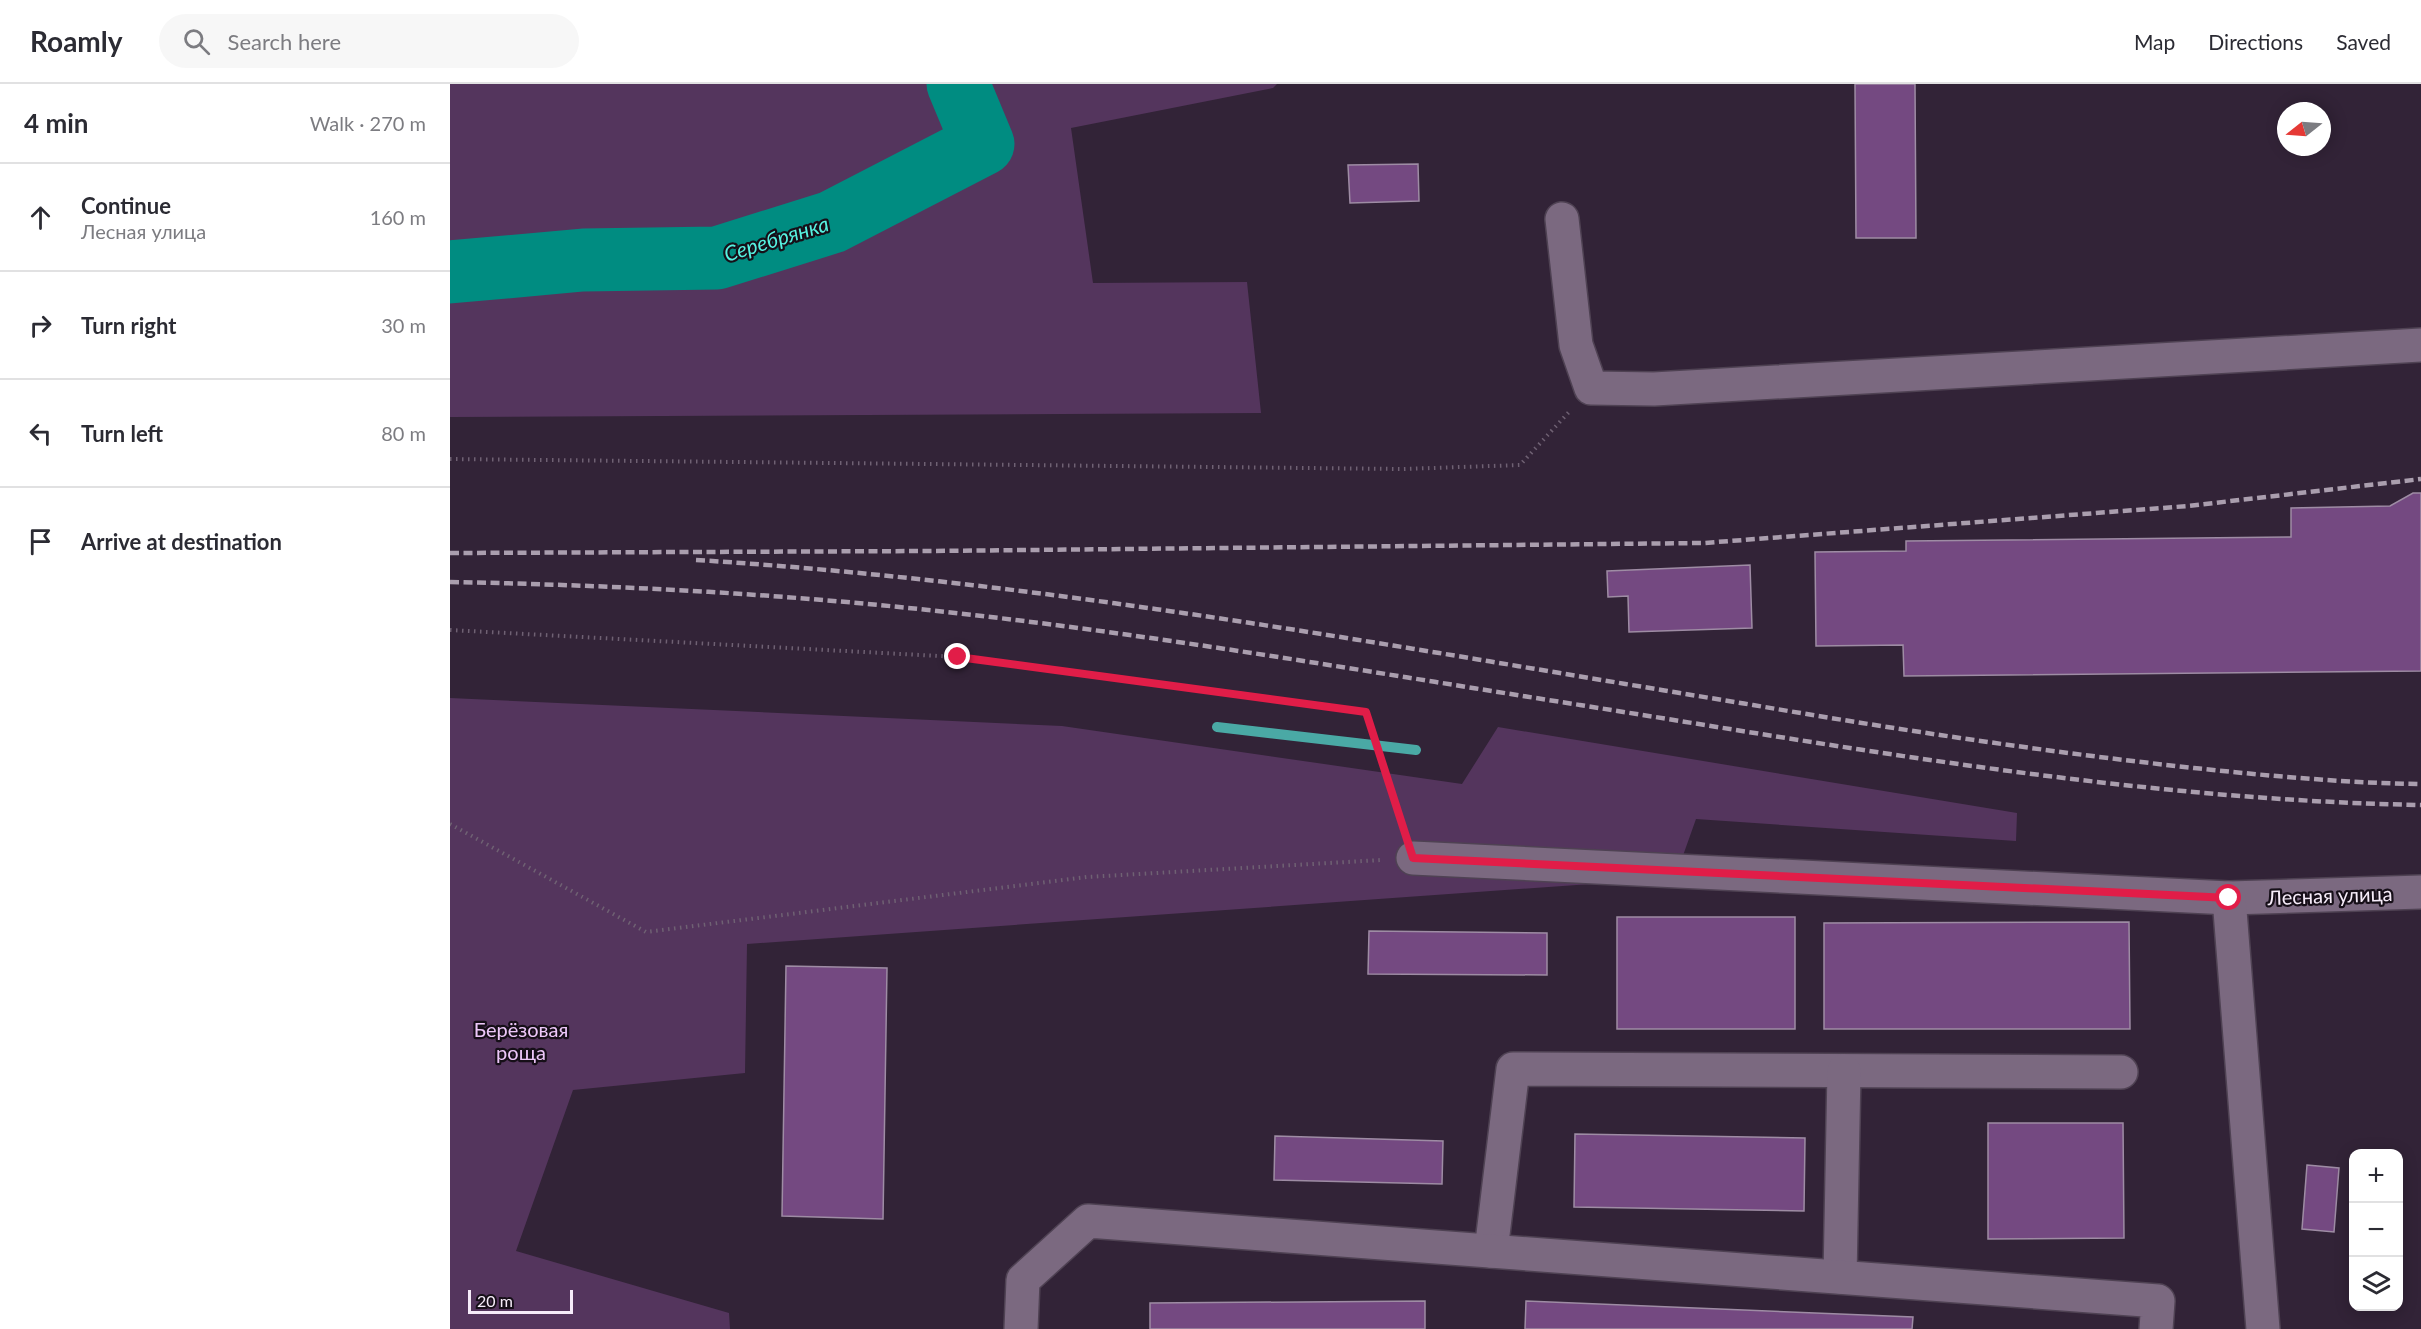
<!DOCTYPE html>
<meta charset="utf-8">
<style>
body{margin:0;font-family:Lato,sans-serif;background:#f7f7f7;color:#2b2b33}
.controls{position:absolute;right:18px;bottom:18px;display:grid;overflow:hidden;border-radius:12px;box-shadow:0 3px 15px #0003}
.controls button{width:54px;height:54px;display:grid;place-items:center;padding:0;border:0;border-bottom:2px solid #e1e1e2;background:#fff;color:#2b2b33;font:30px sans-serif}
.compass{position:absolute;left:1827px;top:18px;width:54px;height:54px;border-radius:50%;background:#fff;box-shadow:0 3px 15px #0003;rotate:253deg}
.scale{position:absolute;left:18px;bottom:15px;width:105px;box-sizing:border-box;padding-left:6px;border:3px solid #f6ecf9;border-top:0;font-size:16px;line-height:21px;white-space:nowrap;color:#f6ecf9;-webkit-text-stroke:4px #160f18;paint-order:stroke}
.stop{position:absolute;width:18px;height:18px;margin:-14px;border:4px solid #e11d48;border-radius:50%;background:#fff}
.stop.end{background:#e11d48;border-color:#fff;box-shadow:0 2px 6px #0008}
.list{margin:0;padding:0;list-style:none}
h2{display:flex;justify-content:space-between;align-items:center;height:78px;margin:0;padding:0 24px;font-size:26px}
h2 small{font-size:20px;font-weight:400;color:#7c7c81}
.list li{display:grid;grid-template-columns:39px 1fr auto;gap:18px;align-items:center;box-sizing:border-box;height:108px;padding:0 24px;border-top:2px solid #e1e1e2}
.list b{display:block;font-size:22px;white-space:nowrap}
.list p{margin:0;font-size:20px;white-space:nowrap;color:#7c7c81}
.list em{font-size:20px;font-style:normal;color:#7c7c81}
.icon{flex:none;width:33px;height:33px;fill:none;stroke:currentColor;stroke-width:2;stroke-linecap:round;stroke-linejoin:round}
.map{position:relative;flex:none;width:1971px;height:1245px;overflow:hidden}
header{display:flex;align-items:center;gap:36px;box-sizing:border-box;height:84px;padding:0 30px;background:#fff;border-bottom:2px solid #e1e1e2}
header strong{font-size:28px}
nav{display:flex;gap:33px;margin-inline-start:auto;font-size:21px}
.search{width:420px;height:54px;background:#f7f7f7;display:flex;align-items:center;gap:15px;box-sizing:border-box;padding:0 21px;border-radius:33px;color:#7c7c81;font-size:22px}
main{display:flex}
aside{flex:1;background:#fff}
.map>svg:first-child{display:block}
.green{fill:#54355d}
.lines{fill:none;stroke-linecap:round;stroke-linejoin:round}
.stream{stroke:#4aa9a5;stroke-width:10}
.river{stroke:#008c81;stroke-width:63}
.building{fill:#744981;stroke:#9e8ca4;stroke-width:1.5}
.minor-casing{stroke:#4f4253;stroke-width:36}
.path{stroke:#6f6173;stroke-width:4;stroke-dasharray:1.5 4.5;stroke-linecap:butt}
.minor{stroke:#7b6980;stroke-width:33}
.rail{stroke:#aa9eae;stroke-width:4.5;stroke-dasharray:9 4.5;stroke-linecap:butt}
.route{stroke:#e11d48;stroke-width:8}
.labels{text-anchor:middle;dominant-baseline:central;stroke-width:4.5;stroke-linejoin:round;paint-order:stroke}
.street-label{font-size:20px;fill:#f6ecf9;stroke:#160f18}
.park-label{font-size:20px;fill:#edc7f9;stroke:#160f18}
.water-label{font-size:21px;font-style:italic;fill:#56f2e1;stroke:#160f18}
</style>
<header>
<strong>Roamly</strong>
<div class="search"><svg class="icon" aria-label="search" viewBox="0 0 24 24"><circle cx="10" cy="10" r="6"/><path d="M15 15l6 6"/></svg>Search here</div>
<nav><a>Map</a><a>Directions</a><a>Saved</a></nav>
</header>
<main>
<aside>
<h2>4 min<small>Walk · 270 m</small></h2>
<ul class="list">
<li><svg class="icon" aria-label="ahead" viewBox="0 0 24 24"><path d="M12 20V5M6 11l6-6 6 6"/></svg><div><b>Continue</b><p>Лесная улица</p></div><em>160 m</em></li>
<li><svg class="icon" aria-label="right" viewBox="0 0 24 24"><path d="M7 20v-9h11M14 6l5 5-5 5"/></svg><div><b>Turn right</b></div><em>30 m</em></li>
<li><svg class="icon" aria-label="left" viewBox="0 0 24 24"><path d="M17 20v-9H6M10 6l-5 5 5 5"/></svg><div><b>Turn left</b></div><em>80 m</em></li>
<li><svg class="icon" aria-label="arrive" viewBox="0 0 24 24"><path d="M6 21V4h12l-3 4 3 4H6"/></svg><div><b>Arrive at destination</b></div></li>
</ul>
</aside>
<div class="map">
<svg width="1971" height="1245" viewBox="0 0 1971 1245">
<rect width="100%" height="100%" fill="#322337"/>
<g class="green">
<path d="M0,0h827l-4,4 -202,40 22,155 154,-1 14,131 -811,4z"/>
<path d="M0,614l612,28 400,58 36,-57 519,86 -1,28 -320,-22 -21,59 -928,66 -2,129 -172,17 -57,161 213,62 1,16h-280z"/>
</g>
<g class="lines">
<path class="stream" d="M767,643l199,23"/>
<path class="river" d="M0,188l133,-12 134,-2 115,-36 151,-78 -25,-60"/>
</g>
<g class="building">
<path d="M1405,0h60l1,154h-60z"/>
<path d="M968,80l1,37 -69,2 -2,-38z"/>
<path d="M1963,409h8v178l-517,5 -1,-31 -87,1 -1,-94 91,-1v-10l385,-4v-29l99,-2z"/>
<path d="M1300,481l2,63 -123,4 -1,-36 -20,1 -1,-26z"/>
<rect x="1167" y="833" width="178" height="112"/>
<path d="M1679,838l1,107h-306v-106z"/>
<path d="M919,847l178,2v42l-179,-1z"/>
<path d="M336,882l101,2 -4,251 -101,-3z"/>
<path d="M1538,1039h135l1,115 -136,1z"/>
<path d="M1125,1050l230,4 -1,73 -230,-4z"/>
<path d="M825,1052l168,5 -1,43 -168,-4z"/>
<path d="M1857,1081l32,3 -5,64 -32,-3z"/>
<path d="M975,1217v28h-275v-26z"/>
<path d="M1076,1217l387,16 -1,12h-387z"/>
</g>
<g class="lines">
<g class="minor-casing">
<g id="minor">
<path d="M1112,135l14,126 15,43 63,1 767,-44"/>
<path d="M963,774l816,40 192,-6"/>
<path d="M1779,814l34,431"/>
<path d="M1041,1167l22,-182 608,3"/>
<path d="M1390,1193l4,-206"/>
<path d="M571,1245l2,-49 65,-59 1070,80 -2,28"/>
</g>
</g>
<g class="path">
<path d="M0,375l953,10 117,-4 49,-53"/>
<path d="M0,546l508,27 408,55 37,114"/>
<path d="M0,740l196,108 441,-55 294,-17"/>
</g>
<use href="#minor" class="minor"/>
<g class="rail">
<path d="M0,469l481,-2 773,-8 484,-37 233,-27"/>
<path d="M246,476c356,22 706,88 1057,145 146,25 294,47 441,63 76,8 151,15 227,16"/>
<path d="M0,498c160,3 319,11 478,28 218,23 435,61 652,95 278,44 559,95 841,100"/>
</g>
</g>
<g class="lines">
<path class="route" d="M508,573l408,55 47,146 816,40"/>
</g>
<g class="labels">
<g class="street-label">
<text transform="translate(1880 811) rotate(-2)">Лесная улица</text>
</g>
<g class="park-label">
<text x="71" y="945">Берёзовая<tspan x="71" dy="23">роща</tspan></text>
</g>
<g class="water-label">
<text transform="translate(326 154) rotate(-17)">Серебрянка</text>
</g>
</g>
</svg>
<div class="controls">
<button>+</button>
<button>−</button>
<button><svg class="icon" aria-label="layers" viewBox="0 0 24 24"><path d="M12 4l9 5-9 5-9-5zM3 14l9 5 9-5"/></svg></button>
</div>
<svg class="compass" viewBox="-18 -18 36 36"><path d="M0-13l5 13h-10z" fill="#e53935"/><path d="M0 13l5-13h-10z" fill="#7c7c81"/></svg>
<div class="scale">20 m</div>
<div class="stop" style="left:1779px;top:814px"></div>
<div class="stop end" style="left:508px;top:573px"></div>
</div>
</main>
